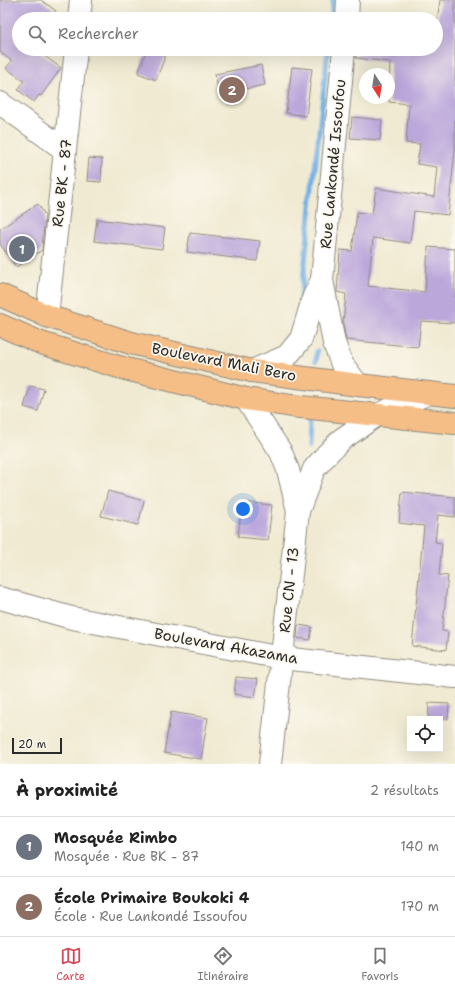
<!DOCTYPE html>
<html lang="fr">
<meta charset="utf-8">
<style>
body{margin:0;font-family:"Shantell Sans",sans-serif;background:#f2f2f2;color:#222}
.controls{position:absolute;right:12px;bottom:12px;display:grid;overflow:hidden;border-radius:0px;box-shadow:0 4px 16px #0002}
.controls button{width:36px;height:36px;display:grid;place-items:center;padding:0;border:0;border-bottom:1px solid #e0e0e0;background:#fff;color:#222;font:20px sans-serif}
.compass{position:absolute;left:359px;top:68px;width:36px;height:36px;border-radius:50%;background:#fff;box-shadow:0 4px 16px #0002;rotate:168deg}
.scale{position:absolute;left:12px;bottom:10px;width:50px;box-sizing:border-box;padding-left:4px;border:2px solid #2b2b2b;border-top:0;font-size:11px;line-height:14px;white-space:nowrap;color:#2b2b2b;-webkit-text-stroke:3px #fbf7ec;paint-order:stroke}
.you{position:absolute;left:243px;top:509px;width:14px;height:14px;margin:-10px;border:3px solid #fff;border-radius:50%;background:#1a73e8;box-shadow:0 0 0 6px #1a73e833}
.badge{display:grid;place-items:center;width:26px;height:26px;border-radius:50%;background:#d1495b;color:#fff;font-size:13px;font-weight:700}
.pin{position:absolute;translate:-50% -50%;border:2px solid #fff;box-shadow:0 1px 4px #0006}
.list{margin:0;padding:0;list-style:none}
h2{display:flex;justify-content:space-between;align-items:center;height:52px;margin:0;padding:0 16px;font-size:17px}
h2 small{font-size:13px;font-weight:400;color:#767676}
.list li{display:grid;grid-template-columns:26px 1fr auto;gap:12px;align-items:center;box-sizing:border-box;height:60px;padding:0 16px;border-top:1px solid #e0e0e0}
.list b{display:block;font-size:15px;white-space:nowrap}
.list p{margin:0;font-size:13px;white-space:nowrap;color:#767676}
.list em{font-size:13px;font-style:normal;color:#767676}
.icon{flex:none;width:22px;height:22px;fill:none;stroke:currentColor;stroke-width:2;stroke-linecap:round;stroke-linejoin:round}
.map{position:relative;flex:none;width:455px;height:764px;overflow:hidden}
.search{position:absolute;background:#fff;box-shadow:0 4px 16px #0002;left:12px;right:12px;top:12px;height:44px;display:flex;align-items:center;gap:10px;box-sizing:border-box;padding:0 14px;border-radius:22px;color:#767676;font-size:15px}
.sheet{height:172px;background:#fff}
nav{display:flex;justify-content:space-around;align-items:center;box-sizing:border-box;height:56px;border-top:1px solid #e0e0e0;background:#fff;font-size:11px;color:#767676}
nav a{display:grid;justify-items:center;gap:2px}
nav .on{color:#d1495b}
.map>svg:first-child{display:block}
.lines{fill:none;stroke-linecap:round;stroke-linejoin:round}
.stream{stroke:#72b1e5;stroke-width:5}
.building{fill:#bca7db}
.minor-casing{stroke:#8e8a7e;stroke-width:24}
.major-casing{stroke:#8e8a7e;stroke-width:24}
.minor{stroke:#fff;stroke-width:22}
.major{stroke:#f6be87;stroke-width:22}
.labels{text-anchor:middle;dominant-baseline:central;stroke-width:3.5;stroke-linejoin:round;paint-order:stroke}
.street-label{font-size:15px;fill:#2b2b2b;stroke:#fbf7ec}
</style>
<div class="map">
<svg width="455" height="764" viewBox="0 0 455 764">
<rect width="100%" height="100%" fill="#fbf7ec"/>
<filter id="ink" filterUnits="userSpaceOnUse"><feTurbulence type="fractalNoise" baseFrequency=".025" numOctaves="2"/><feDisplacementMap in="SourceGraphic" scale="8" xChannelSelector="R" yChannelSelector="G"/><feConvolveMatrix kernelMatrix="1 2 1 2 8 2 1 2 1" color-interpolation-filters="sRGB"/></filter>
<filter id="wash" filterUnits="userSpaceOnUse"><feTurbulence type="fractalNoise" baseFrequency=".012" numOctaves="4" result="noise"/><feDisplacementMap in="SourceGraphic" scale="16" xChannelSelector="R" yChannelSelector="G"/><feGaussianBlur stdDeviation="0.9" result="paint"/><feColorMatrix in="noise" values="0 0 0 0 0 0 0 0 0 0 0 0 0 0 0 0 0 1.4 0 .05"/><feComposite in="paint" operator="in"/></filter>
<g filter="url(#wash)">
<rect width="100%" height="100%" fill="#f0ead2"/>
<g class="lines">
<g class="stream">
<path d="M331,19l2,-19"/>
<path d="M300,308l28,-259"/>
<path d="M316,361l1,-10"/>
<path d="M309,447l1,-28"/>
</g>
</g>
<g id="blocks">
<g class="building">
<path d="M0,0h41l15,11 -6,8h-31v30h16l26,19 -20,28 -2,-1 -5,7 -16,-12 6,-9 -18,-13 6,-7 -12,-9z"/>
<path d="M440,0h15v150l-7,65 -34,-4 -4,32 -37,-5 -5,48 57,6 3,-45 27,2v74l-34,-2 -3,26 -72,-7 -3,-16 3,-30 -9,-2 3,-42 12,1 5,-39 15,2 4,-26 58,9 3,-30 -20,-3 3,-20 -14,-1 3,-39 -20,-2 1,-40 -34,-4v-9h80v-20z"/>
<path d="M147,49h21l-12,31 -18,-7z"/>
<path d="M261,65l4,20 -46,9 -4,-20z"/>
<path d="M292,67l20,2 -6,47 -20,-3z"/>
<path d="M352,117l30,3 -2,20 -30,-2z"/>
<path d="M89,158l13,1 -1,23 -14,-1z"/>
<path d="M38,204l7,11 -3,35 -26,17 -16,-23v-15z"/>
<path d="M97,219l68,9 -3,21 -68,-8z"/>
<path d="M190,233l70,8 -3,20 -70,-9z"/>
<path d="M30,386l14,3 -6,22 -14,-4z"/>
<path d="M108,491l36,10 -6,24 -37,-9z"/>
<path d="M402,492l53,5v20l-17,-2 -3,27 7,1 -3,32 9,1 -6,55 6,1 -2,18 -34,-4 12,-120 -25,-3z"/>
<path d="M242,502l30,3 -4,35 -30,-3z"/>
<path d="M298,625l14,2 -2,13 -13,-2z"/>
<path d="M236,677l22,2 -3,18 -21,-3z"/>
<path d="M429,703l20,1 -1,15h-20z"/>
<path d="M171,712l37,6 -7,41 -37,-6z"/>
</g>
</g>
</g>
<g filter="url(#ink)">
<use href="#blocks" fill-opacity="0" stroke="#8e8a7e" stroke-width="1"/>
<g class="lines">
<g class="minor-casing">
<g id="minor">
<path d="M79,19l2,-19"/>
<path d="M347,19l1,-19"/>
<path d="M344,49l-22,231 12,63 8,21 16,21"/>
<path d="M0,103l65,47"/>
<path d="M47,316l29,-267"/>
<path d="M252,371l35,-15 14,-17 13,-43 8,-16"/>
<path d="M246,399l35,53 7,18 10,41"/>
<path d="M0,598l72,20 210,40 173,19"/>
<path d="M270,764l28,-253 16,-42 14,-16 14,-14 35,-24 52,-22"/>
</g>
</g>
<g class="major-casing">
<g id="major">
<path d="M0,295l47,21 84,27 121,28 106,14 97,11"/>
<path d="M0,325l41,18 81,25 124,31 46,7 163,17"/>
</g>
</g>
<use href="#minor" class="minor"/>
<use href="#major" class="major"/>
</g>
</g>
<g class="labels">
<g class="street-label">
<text transform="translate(333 164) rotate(-85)">Rue Lankondé Issoufou</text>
<text transform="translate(62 183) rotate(-84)">Rue BK - 87</text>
<text transform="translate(224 362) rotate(11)">Boulevard Mali Bero</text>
<text transform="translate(289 590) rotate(-84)">Rue CN - 13</text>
<text transform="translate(226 646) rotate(10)">Boulevard Akazama</text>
</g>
</g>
</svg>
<div class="controls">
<button><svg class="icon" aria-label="locate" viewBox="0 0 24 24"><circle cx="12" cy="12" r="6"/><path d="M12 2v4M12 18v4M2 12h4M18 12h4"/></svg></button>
</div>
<svg class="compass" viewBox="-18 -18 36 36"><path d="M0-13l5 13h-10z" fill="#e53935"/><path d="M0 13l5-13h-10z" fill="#767676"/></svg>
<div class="scale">20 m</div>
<div class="you"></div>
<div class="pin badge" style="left:22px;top:249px;background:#6b7280">1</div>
<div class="pin badge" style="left:232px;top:90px;background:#8d6e63">2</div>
<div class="search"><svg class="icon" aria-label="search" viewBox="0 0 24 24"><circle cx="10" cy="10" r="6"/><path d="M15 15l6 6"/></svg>Rechercher</div>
</div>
<section class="sheet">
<h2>À proximité<small>2 résultats</small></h2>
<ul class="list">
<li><span class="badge" style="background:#6b7280">1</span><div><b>Mosquée Rimbo</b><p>Mosquée · Rue BK - 87</p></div><em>140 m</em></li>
<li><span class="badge" style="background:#8d6e63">2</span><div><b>École Primaire Boukoki 4</b><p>École · Rue Lankondé Issoufou</p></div><em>170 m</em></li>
</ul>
</section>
<nav>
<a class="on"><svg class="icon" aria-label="map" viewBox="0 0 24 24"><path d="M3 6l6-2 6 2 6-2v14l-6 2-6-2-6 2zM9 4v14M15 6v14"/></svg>Carte</a>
<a><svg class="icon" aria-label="directions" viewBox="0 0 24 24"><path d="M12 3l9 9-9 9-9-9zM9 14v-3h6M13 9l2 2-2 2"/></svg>Itinéraire</a>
<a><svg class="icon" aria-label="saved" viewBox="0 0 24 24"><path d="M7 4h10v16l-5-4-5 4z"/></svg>Favoris</a>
</nav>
